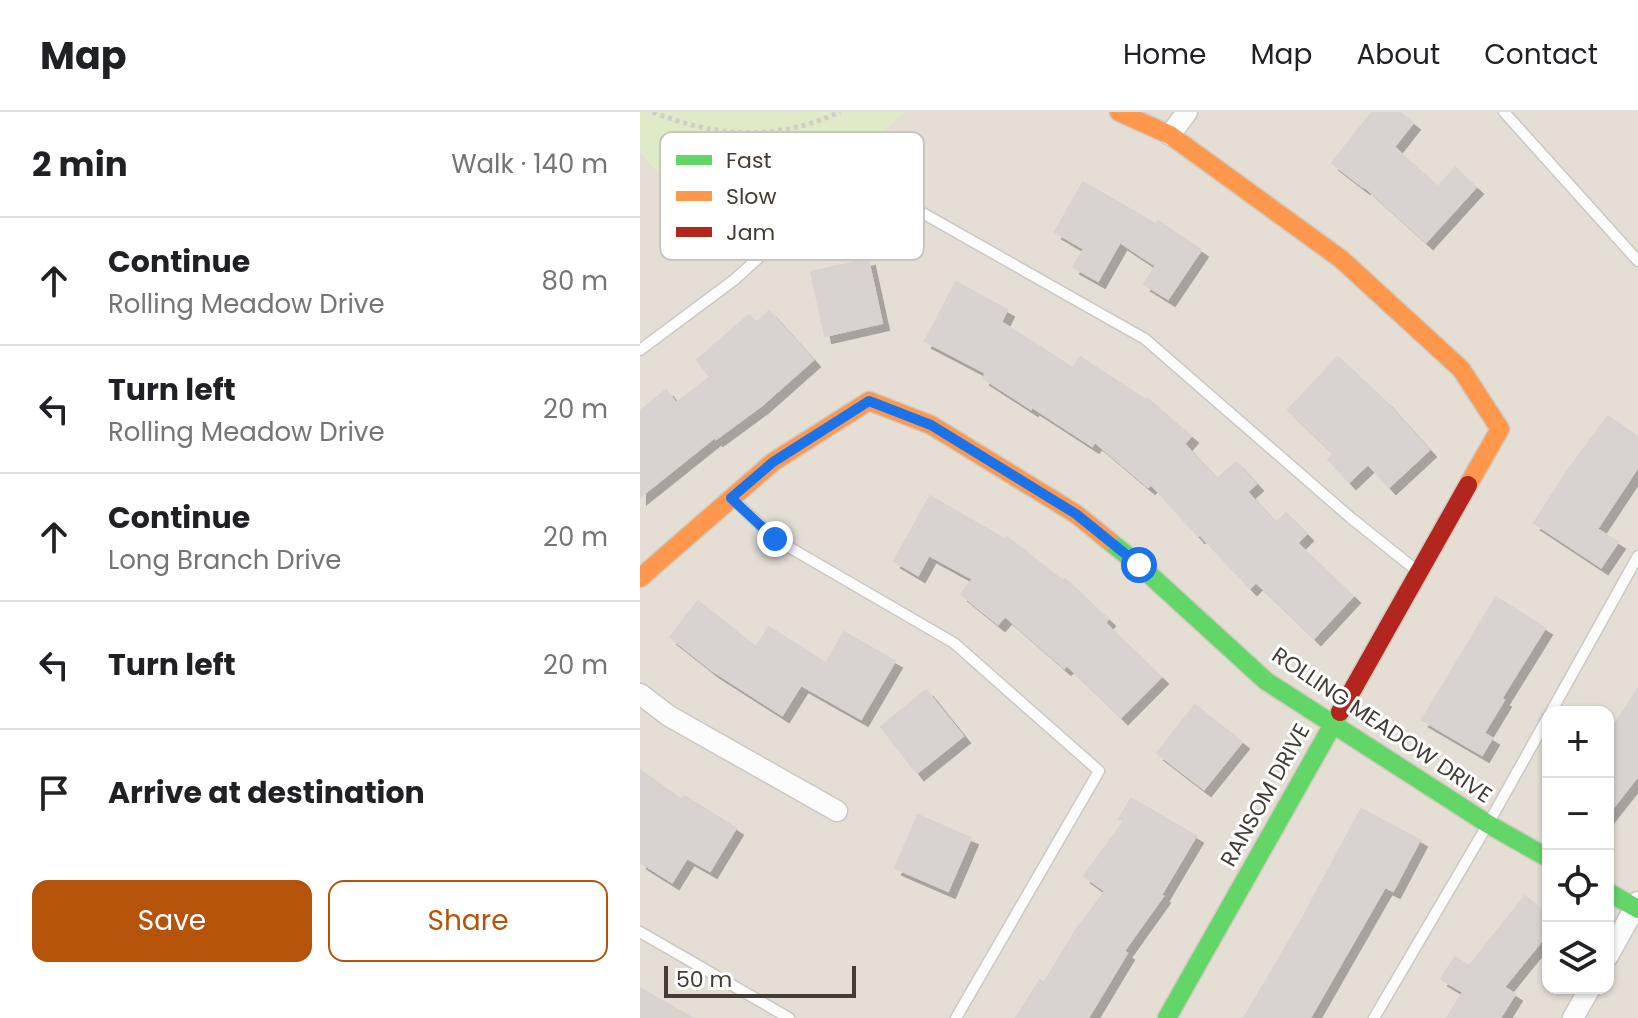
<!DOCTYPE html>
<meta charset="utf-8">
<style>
body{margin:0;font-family:Poppins,sans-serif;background:#f6f6f6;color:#202124}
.controls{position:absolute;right:24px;bottom:24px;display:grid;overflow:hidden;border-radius:16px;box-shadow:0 2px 6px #0004}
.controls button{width:72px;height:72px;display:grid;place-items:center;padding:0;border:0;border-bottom:2px solid #e0e0e0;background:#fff;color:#202124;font:40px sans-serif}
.scale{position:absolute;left:24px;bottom:20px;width:192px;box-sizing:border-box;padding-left:8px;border:4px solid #453d34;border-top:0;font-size:22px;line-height:28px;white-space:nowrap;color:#453d34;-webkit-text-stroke:6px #fff;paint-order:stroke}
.stop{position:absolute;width:24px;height:24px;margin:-18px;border:6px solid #1a73e8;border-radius:50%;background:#fff}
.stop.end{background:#1a73e8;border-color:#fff;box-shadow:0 2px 8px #0008}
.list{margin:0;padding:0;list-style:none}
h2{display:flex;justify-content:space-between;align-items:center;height:104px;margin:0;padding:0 32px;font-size:34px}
h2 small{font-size:26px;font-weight:400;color:#757577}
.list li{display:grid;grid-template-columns:52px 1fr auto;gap:24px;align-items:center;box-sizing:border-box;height:128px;padding:0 32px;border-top:2px solid #e0e0e0}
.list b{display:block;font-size:30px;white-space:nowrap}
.list p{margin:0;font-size:26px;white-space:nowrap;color:#757577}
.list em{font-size:26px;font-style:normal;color:#757577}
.actions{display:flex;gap:16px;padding:24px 32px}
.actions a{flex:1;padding:18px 0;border:2px solid #b45309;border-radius:16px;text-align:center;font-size:28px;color:#b45309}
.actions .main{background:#b45309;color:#fff}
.icon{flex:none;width:44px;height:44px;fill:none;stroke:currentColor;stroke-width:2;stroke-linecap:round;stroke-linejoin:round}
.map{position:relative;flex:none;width:998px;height:906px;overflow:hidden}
header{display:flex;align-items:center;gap:48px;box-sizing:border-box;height:112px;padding:0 40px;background:#fff;border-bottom:2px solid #e0e0e0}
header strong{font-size:38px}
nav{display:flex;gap:44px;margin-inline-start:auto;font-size:28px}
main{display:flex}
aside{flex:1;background:#fff}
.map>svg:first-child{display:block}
.residential{fill:#e4ded5;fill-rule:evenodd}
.green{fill:#dfeac6}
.building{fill:#d8d3cf;stroke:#d8d3ce;stroke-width:2;filter:url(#shadow)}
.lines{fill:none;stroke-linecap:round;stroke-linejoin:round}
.lane-casing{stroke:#ccc8c4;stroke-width:13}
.street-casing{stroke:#ccc8c4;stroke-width:23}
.fast-casing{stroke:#cfc9bf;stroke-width:21}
.slow-casing{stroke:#cfc9bf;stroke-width:21}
.jam-casing{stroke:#cfc9bf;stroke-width:21}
.path{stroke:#d0cdc9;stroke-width:5;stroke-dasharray:4 4;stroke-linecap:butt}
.lane{stroke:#fdfcfc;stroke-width:10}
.street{stroke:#fdfcfc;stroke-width:20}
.fast{stroke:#63d668;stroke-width:18}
.slow{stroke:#ff974d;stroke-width:18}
.jam{stroke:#b3261e;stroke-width:18}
.route{stroke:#1a73e8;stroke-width:10}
.labels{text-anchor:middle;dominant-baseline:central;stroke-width:6;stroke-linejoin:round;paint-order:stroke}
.street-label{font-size:22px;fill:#453d34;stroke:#fff}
.key{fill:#fff;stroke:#c7c5c2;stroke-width:2}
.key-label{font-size:22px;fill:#453d34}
</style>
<header>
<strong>Map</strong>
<nav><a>Home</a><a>Map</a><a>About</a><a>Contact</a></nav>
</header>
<main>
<aside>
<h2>2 min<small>Walk · 140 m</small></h2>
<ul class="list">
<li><svg class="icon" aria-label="ahead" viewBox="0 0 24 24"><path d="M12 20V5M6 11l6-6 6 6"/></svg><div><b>Continue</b><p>Rolling Meadow Drive</p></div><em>80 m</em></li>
<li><svg class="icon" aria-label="left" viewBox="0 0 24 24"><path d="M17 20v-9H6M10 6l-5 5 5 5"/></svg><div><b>Turn left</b><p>Rolling Meadow Drive</p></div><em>20 m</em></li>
<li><svg class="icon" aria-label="ahead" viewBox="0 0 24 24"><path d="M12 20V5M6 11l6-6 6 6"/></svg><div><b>Continue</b><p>Long Branch Drive</p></div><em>20 m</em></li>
<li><svg class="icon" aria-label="left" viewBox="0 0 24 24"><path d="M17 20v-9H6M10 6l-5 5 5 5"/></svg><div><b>Turn left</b></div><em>20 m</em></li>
<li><svg class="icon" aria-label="arrive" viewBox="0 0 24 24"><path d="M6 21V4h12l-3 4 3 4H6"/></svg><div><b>Arrive at destination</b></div></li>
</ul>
<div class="actions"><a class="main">Save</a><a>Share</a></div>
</aside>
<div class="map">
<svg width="998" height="906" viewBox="0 0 998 906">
<defs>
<filter id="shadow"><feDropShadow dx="7" dy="7" stdDeviation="0" flood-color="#0004"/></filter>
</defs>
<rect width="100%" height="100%" fill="#f0ece8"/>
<path class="residential" d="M264,0h734v906h-998v-866l103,110zM908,600h60v276h-60z"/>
<path class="green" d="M0,0h264l-161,150 -103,-110z"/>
<g class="building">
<path d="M732,0h27l14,11 -19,24 44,40 17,-19 21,19 -50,55 -62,-56 -1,1 -31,-24z"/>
<path d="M443,70l73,42 2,-3 43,29 -33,49 -24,-15 12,-18 -36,-24 -22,39 -25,-14 11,-18 -29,-17z"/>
<path d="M228,147l14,64 -57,13 -14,-64z"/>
<path d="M316,170l51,28 -6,12 72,46 7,-11 66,43 1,-2 44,38 -7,8 33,35 19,-17 20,22 -9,8 29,31 10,-10 20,21 -9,9 56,53 -39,42 -58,-56 -6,6 -50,-53 -2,1 -47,-52 -3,3 -53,-45 -3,4 -60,-39 -1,2 -48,-31 3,-5 -61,-32z"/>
<path d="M129,199l44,49 -52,46 -45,33 -1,-2 -75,60v-86l26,-21 10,13 34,-26 -13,-17 52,-45 7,8z"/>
<path d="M698,245l47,44 44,49 -40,37 -21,-23 -19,18 -21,-23 6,-5 -46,-44z"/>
<path d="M968,304l30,21v30l-41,62 21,13 -17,25 -67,-44 32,-50z"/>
<path d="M290,384l75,43 2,-2 56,44 2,-2 43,40 -3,4 56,54 -40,40 -54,-52 -3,3 -59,-52 -7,8 -37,-30 12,-15 -44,-24 -11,20 -24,-14z"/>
<path d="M856,485l49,31 -44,71 3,1 -20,33 8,5 -10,17 -60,-35z"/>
<path d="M58,489l58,46 13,-20 57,36 18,-31 51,29 -34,58 -60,-34 -19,30 -69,-44 -43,-34z"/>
<path d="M998,577v87l-30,38v-80z"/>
<path d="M286,578l37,46 -46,37 -36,-46z"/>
<path d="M555,593l47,37 -38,47 -47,-36z"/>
<path d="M0,658l42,30 2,-4 52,32 -26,43 -23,-13 -15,24 -32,-20z"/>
<path d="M491,686l65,38 -35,59 2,1 -39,55 3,2 -39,65h-72l24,-38 4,3 35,-58h1l25,-34 -21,-15 40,-55 -5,-2z"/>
<path d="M721,697l59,31 -27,51 -8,-4 -75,131h-66l57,-97z"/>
<path d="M278,703l53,23 -23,53 -53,-23z"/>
<path d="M885,784l23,19v18l-44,54 11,7 -15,24h-53l16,-26 -22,-13 14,-22 14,9z"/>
<path d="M0,876l52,30h-52z"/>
</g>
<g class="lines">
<g class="lane-casing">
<g id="lane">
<path d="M864,0l134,149"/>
<path d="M0,238l94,-70 118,-107 293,166 206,179 65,52"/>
<path d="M94,388l41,39 179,104 145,128 -143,247"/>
<path d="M911,600l87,-156"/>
<path d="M0,820l149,86"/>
<path d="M734,906l114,-194 60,-107"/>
</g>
</g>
<g class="street-casing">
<g id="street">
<path d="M530,23l17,-23"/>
<path d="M0,582l29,22 168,95"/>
<path d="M968,844l30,-54"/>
<path d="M933,906l17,-30"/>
</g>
</g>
<g class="fast-casing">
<g id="fast">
<path d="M468,428l31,25 127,116 222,143 60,34"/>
<path d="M968,780l30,17"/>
<path d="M527,906l173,-306"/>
</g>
</g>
<g class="slow-casing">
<g id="slow">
<path d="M479,0l51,23 171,124 120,110 39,60 -32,56"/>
<path d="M0,466l133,-116 96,-61 62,24 145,89 32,26"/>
</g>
</g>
<g class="jam-casing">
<path id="jam" d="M700,600l128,-227"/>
</g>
<path class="path" d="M13,0c65,26 123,29 187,0"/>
<use href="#lane" class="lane"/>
<use href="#street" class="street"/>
<use href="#fast" class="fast"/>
<use href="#slow" class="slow"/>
<use href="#jam" class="jam"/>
</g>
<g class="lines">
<path class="route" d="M135,427l-44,-41 42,-36 96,-61 62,24 145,89 63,51"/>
</g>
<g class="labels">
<g class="street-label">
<text transform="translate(742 613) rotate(34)">ROLLING MEADOW DRIVE</text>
<text transform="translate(625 683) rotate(-61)">RANSOM DRIVE</text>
</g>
</g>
<rect x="20" y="20" width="264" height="128" rx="12" class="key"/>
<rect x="36" y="43" width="36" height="10" fill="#63d668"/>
<rect x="36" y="79" width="36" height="10" fill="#ff974d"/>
<rect x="36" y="115" width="36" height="10" fill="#b3261e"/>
<g class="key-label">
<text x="86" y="56">Fast</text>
<text x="86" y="92">Slow</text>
<text x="86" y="128">Jam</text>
</g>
</svg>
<div class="controls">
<button>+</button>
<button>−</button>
<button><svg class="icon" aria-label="locate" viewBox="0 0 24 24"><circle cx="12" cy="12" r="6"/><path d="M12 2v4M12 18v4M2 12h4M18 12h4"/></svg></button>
<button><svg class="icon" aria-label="layers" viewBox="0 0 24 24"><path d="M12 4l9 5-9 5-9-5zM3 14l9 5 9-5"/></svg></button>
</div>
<div class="scale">50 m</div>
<div class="stop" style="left:499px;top:453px"></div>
<div class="stop end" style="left:135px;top:427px"></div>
</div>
</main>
